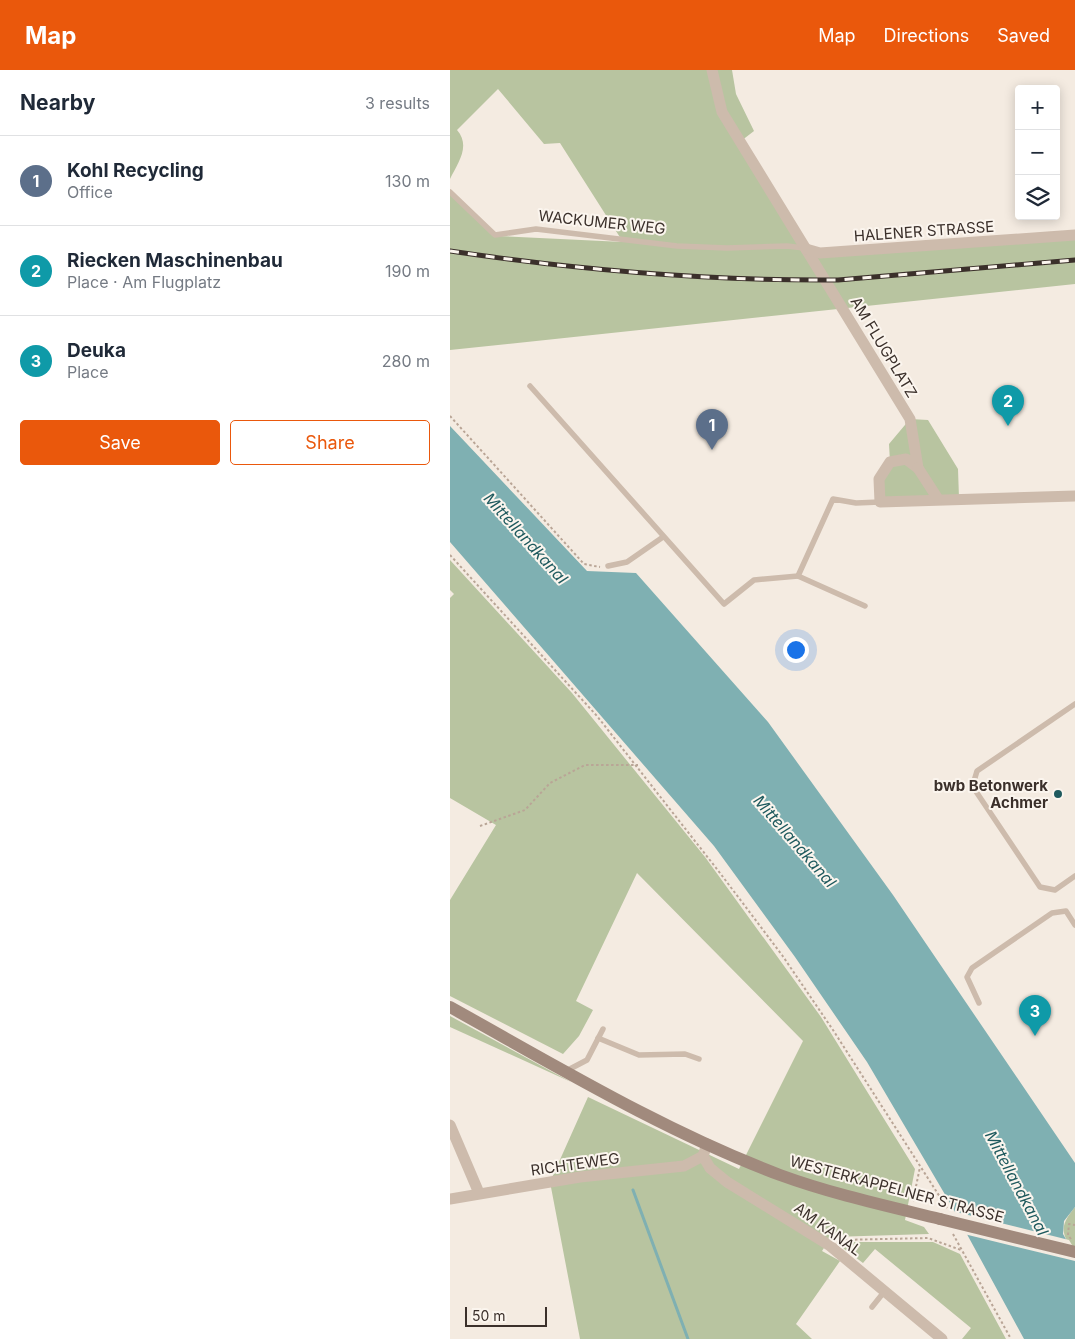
<!DOCTYPE html>
<meta charset="utf-8">
<style>
body{margin:0;font-family:Inter,sans-serif;background:#f2f2f3;color:#1f2937}
.controls{position:absolute;right:15px;top:15px;display:grid;overflow:hidden;border-radius:5px;box-shadow:0 2px 12px #0003}
.controls button{width:45px;height:45px;display:grid;place-items:center;padding:0;border:0;border-bottom:1px solid #e0e1e3;background:#fff;color:#1f2937;font:25px sans-serif}
.scale{position:absolute;left:15px;bottom:12px;width:82px;box-sizing:border-box;padding-left:5px;border:2px solid #3b302b;border-top:0;font-size:14px;line-height:18px;white-space:nowrap;color:#3b302b;-webkit-text-stroke:4px #fbf5ee;paint-order:stroke}
.you{position:absolute;left:345px;top:579px;width:18px;height:18px;margin:-12px;border:4px solid #fff;border-radius:50%;background:#1a73e8;box-shadow:0 0 0 8px #1a73e833}
.badge{display:grid;place-items:center;width:32px;height:32px;border-radius:50%;background:#ea580c;color:#fff;font-size:16px;font-weight:700}
.pin{position:absolute;translate:-50% -41px;filter:drop-shadow(0 1px 2px #0008)}
.pin::after{content:'';position:absolute;top:26px;width:18px;height:15px;background:inherit;clip-path:polygon(0 0,100% 0,50% 100%)}
.list{margin:0;padding:0;list-style:none}
h2{display:flex;justify-content:space-between;align-items:center;height:65px;margin:0;padding:0 20px;font-size:21px}
h2 small{font-size:16px;font-weight:400;color:#747a83}
.list li{display:grid;grid-template-columns:32px 1fr auto;gap:15px;align-items:center;box-sizing:border-box;height:90px;padding:0 20px;border-top:1px solid #e0e1e3}
.list b{display:block;font-size:19px;white-space:nowrap}
.list p{margin:0;font-size:16px;white-space:nowrap;color:#747a83}
.list em{font-size:16px;font-style:normal;color:#747a83}
.actions{display:flex;gap:10px;padding:15px 20px}
.actions a{flex:1;padding:11px 0;border:1px solid #ea580c;border-radius:5px;text-align:center;font-size:18px;color:#ea580c}
.actions .main{background:#ea580c;color:#fff}
.icon{flex:none;width:28px;height:28px;fill:none;stroke:currentColor;stroke-width:2;stroke-linecap:round;stroke-linejoin:round}
.map{position:relative;flex:none;width:625px;height:1269px;overflow:hidden}
header{display:flex;align-items:center;gap:30px;box-sizing:border-box;height:70px;padding:0 25px;background:#ea580c;color:#fff}
header strong{font-size:24px}
nav{display:flex;gap:28px;margin-inline-start:auto;font-size:18px}
main{display:flex}
aside{flex:1;background:#fff}
.map>svg:first-child{display:block}
.green{fill:#b8c4a0}
.water{fill:#7fb0b2}
.pier{fill:#f4ebe1}
.lines{fill:none;stroke-linecap:round;stroke-linejoin:round}
.stream{stroke:#7fb0b2;stroke-width:3}
.path{stroke:#b9a596;stroke-width:2;stroke-dasharray:2.5 2.5;stroke-linecap:butt}
.service{stroke:#cdbbac;stroke-width:5.5}
.minor{stroke:#cdbbac;stroke-width:11}
.secondary{stroke:#a18a7d;stroke-width:12}
.rail-casing{stroke:#3b302b;stroke-width:5}
.rail{stroke:#fbf5ee;stroke-width:3;stroke-dasharray:9;stroke-linecap:butt}
.secondary-bridge{stroke:#a18a7d;stroke-width:12}
.poi-dot{fill:#1f5a5e;stroke:#fbf5ee;stroke-width:2}
.labels{text-anchor:middle;dominant-baseline:central;stroke-width:4;stroke-linejoin:round;paint-order:stroke}
.street-label{font-size:15px;fill:#3b302b;stroke:#fbf5ee}
.poi-label{font-size:15px;font-weight:bold;fill:#3b302b;stroke:#fbf5ee;text-anchor:end}
.water-label{font-size:16px;font-style:italic;fill:#1f5a5e;stroke:#fbf5ee}
</style>
<header>
<strong>Map</strong>
<nav><a>Map</a><a>Directions</a><a>Saved</a></nav>
</header>
<main>
<aside>
<h2>Nearby<small>3 results</small></h2>
<ul class="list">
<li><span class="badge" style="background:#5c6f8a">1</span><div><b>Kohl Recycling</b><p>Office</p></div><em>130 m</em></li>
<li><span class="badge" style="background:#0f9aa8">2</span><div><b>Riecken Maschinenbau</b><p>Place · Am Flugplatz</p></div><em>190 m</em></li>
<li><span class="badge" style="background:#0f9aa8">3</span><div><b>Deuka</b><p>Place</p></div><em>280 m</em></li>
</ul>
<div class="actions"><a class="main">Save</a><a>Share</a></div>
</aside>
<div class="map">
<svg width="625" height="1269" viewBox="0 0 625 1269">
<rect width="100%" height="100%" fill="#f4ebe1"/>
<g class="green">
<path d="M0,0h282l4,24 18,37 -13,10 65,108 269,-14v49l-625,66v-159l48,45 125,6 -63,-99 -16,1 -46,-55 -41,41c14,16 1,33 -7,49z"/>
<path d="M460,349l18,1 30,49 1,29 -79,4 -1,-23 11,-17 -1,-18z"/>
<path d="M0,490l122,133 133,164 116,160 94,152 -10,51 19,7 5,7 -98,3 -9,14 18,10 -44,63 16,15h-232l-30,-157 38,-85 151,72 64,-128 -166,-168 -61,128 17,9 -14,26 -16,18 -113,-58v-96l46,-75 -46,-27v-200l4,-4 -4,-4z"/>
<path d="M0,946l121,66 -121,-55z"/>
<path d="M625,1137v48c-13,-22 -17,-27 0,-48z"/>
<path d="M395,1172h88l27,12 46,85h-44l9,-11 -96,-79 -12,14 -24,-18z"/>
</g>
<path class="water" d="M0,356l137,145 49,2 132,149 125,173 182,268v44l-11,14 -1,13 12,21v84h-51l-74,-136 -83,-141 -72,-105 -81,-111 -264,-304z"/>
<path class="pier" d="M502,1141l117,29 6,10v11l-111,-27z"/>
<g class="lines">
<path class="stream" d="M183,1120l55,149"/>
<g class="path">
<path d="M0,346l134,148 16,3"/>
<path d="M0,485l147,161 123,157 62,82 51,75 114,178"/>
<path d="M30,756l45,-16 25,-27 35,-18h53"/>
<path d="M463,1131l7,-34"/>
<path d="M503,1164l58,105"/>
<path d="M621,1169l-3,-4 1,-11 6,1"/>
<path d="M390,1170l88,-2 33,12"/>
</g>
<g class="service">
<path d="M0,122l45,43 41,-6 141,17 50,2 60,-2 17,2"/>
<path d="M80,316l194,218 30,-24 44,-4"/>
<path d="M158,496l19,-4 36,-25"/>
<path d="M415,536l-67,-30 35,-77 23,4 24,-1"/>
<path d="M625,634l-98,67 -3,10 1,9 65,97 15,3 20,-14"/>
<path d="M529,933l-12,-26 5,-9 80,-55 14,-2 9,14"/>
<path d="M148,968l41,17 46,-1 14,5"/>
<path d="M116,1001l21,-11 16,-31"/>
<path d="M422,1237l12,-15"/>
</g>
<g class="minor">
<path d="M262,0l10,42 188,307 8,49 -12,-9 -16,3 -11,17 1,23 195,-6"/>
<path d="M356,179l14,4 255,-18"/>
<path d="M468,398l20,31"/>
<path d="M0,1055l29,68"/>
<path d="M257,1074l-4,12 7,12 17,14 102,63 113,94"/>
<path d="M0,1129l130,-22 104,-11 19,-10"/>
</g>
<path class="secondary" d="M0,937c108,60 214,124 330,168 52,19 107,31 160,44"/>
<g class="rail-casing">
<path id="rail" d="M0,181c128,19 258,30 388,29l237,-20"/>
</g>
<use href="#rail" class="rail"/>
<path class="secondary-bridge" d="M490,1149l135,33"/>
</g>
<circle class="poi-dot" cx="608" cy="724" r="5"/>
<g class="labels">
<g class="street-label">
<text transform="translate(152 152) rotate(6)">WACKUMER WEG</text>
<text transform="translate(474 161) rotate(-4)">HALENER STRASSE</text>
<text transform="translate(434 277) rotate(59)">AM FLUGPLATZ</text>
<text transform="translate(125 1094) rotate(-8)">RICHTEWEG</text>
<text transform="translate(447 1119) rotate(15)">WESTERKAPPELNER STRASSE</text>
<text transform="translate(378 1159) rotate(36)">AM KANAL</text>
</g>
<g class="poi-label">
<text x="598" y="715">bwb Betonwerk<tspan x="598" dy="17">Achmer</tspan></text>
</g>
<g class="water-label">
<text transform="translate(76 468) rotate(48)">Mittellandkanal</text>
<text transform="translate(345 771) rotate(49)">Mittellandkanal</text>
<text transform="translate(567 1113) rotate(62)">Mittellandkanal</text>
</g>
</g>
</svg>
<div class="controls">
<button>+</button>
<button>−</button>
<button><svg class="icon" aria-label="layers" viewBox="0 0 24 24"><path d="M12 4l9 5-9 5-9-5zM3 14l9 5 9-5"/></svg></button>
</div>
<div class="scale">50 m</div>
<div class="you"></div>
<div class="pin badge" style="left:262px;top:380px;background:#5c6f8a">1</div>
<div class="pin badge" style="left:558px;top:356px;background:#0f9aa8">2</div>
<div class="pin badge" style="left:585px;top:966px;background:#0f9aa8">3</div>
</div>
</main>
